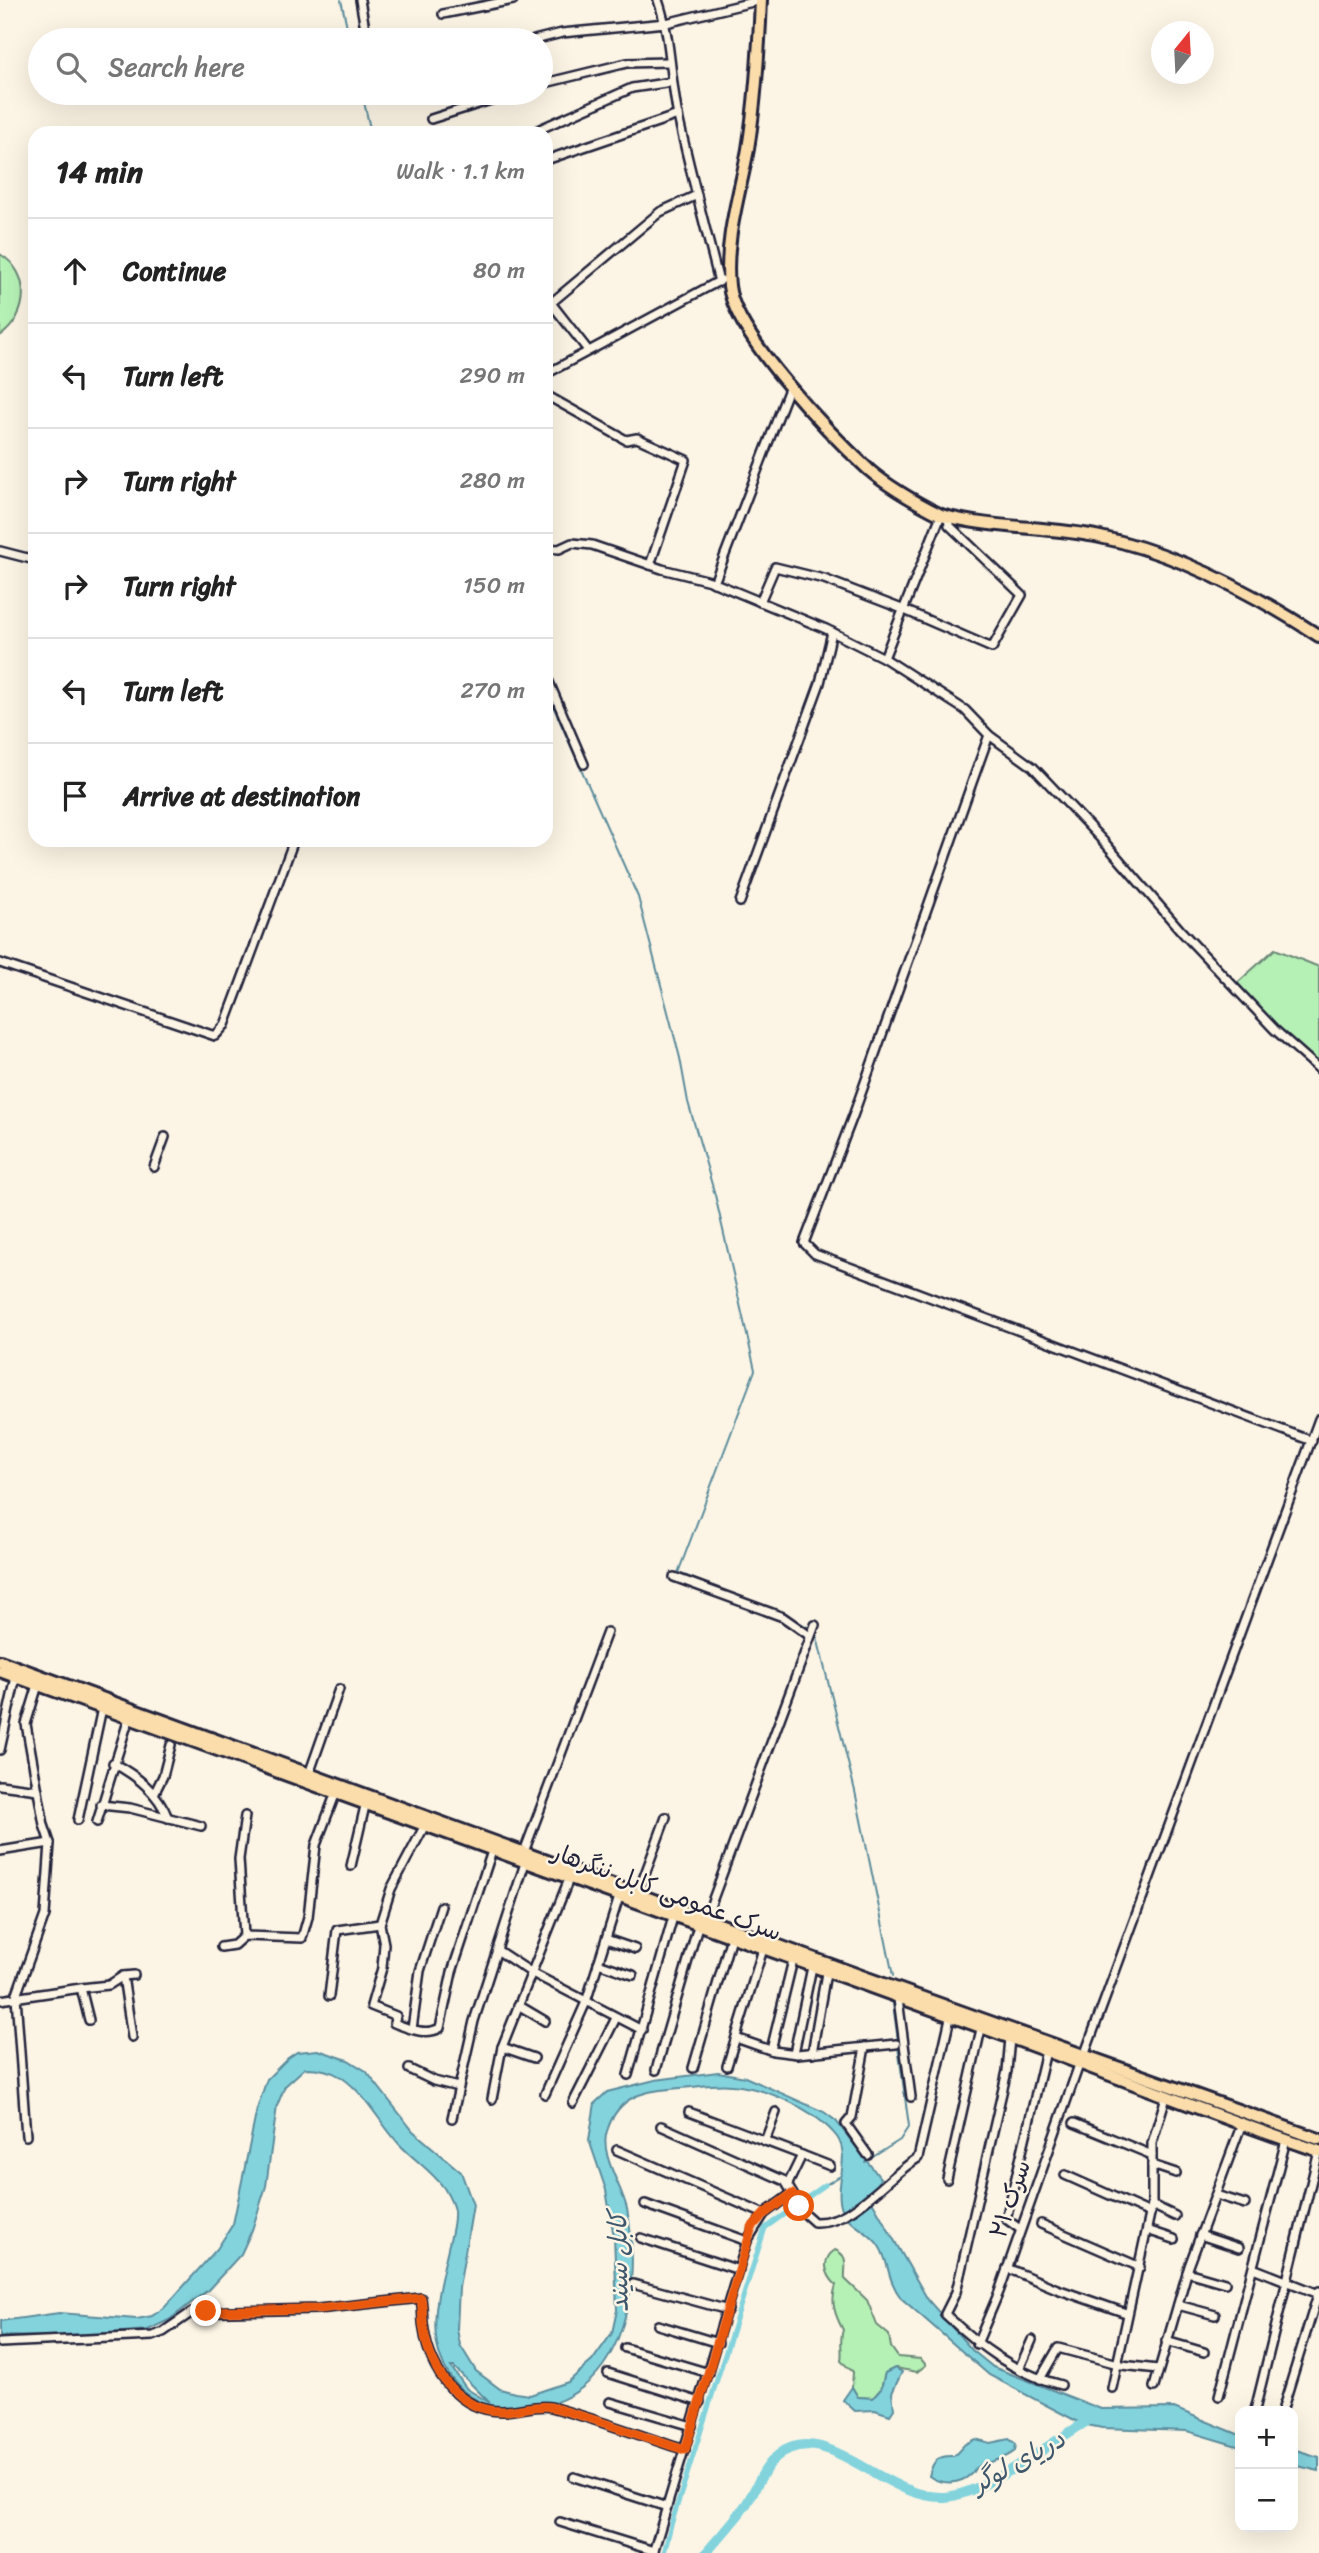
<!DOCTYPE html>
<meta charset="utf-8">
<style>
body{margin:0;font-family:Sriracha,"Playpen Sans Arabic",sans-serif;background:#f6f6f6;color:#222}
.controls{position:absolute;right:21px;bottom:21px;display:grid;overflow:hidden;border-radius:14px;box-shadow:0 7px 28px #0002}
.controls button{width:63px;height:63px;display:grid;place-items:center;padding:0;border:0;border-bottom:2px solid #e0e0e0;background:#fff;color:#222;font:35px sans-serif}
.compass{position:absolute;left:1151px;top:21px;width:63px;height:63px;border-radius:50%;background:#fff;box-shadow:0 7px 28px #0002;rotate:18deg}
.stop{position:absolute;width:21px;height:21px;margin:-16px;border:5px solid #ea580c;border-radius:50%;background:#fff}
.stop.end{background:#ea580c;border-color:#fff;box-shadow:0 2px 7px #0008}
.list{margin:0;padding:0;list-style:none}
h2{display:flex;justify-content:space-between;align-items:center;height:91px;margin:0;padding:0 28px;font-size:30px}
h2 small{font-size:23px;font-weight:400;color:#767676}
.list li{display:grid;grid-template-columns:46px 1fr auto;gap:21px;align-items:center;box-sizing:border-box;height:105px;padding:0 28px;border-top:2px solid #e0e0e0}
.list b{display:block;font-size:26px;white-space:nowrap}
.list em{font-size:23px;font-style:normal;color:#767676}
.icon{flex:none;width:38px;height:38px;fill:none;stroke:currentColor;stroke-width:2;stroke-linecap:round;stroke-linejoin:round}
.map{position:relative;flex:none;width:1319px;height:2553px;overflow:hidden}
.search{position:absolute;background:#fff;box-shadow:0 7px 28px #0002;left:28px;top:28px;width:525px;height:77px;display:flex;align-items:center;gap:18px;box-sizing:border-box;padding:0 24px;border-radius:38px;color:#767676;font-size:26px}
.panel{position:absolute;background:#fff;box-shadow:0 7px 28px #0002;left:28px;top:126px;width:525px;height:721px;border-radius:21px}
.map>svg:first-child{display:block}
.green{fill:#b5f0b5;stroke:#6c8978;stroke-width:2}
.water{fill:#83d3dd;stroke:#5c8c9c;stroke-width:2;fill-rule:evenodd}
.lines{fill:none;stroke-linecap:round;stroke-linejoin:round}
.stream{stroke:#5c8c9c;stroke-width:2}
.canal{stroke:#83d3dd;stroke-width:5}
.river{stroke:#83d3dd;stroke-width:10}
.minor-casing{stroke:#22223b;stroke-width:12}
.highway-casing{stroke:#22223b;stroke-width:16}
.minor{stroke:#fcf5e5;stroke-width:7}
.highway{stroke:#faddab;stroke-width:10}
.route{stroke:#ea580c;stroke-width:9}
.labels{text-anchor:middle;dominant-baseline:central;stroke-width:5;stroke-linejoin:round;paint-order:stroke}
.street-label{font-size:24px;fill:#22223b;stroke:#fcf5e5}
.water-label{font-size:26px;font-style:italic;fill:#3f576c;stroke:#fcf5e5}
</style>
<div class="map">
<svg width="1319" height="2553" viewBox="0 0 1319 2553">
<rect width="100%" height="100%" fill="#fcf5e5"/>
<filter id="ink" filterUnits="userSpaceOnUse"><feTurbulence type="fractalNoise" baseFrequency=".0143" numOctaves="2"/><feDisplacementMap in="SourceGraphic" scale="14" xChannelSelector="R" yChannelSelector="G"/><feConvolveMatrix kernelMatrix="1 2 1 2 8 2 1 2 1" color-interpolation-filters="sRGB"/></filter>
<g filter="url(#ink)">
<g class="green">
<path d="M0,254c32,19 29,62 0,82z"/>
<path d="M1275,949l44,18v102l-83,-85z"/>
<path d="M835,2250c15,6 9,17 10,29l22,21 10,25 12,10 2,12 7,10 23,2 5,6 -9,7 -22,-4 -10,5 -4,16 -8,9 -15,-1 -6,-10 1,-15 -12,-11c2,-11 -2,-20 2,-31 -8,-15 -13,-28 -7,-45 -10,-10 -16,-25 -1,-35z"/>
</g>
<g class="water">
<path d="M318,2050l30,10 18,11 47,60 48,41 12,33 -14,83 -2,41 3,16 16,26 24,18 15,4 15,2 38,-13 24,-21 20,-28 5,-23 -3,-73 -8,-47 -17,-50 6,-37 12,-11 48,-12 63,-8 27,5 79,35 12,9 44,57 -8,23 56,99 44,50 21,17 108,42 73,-1 66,27v12l-53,-16 -85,-3 -20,-4 -93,-49 -88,-77c-15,-20 -11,-35 -22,-52 -8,-14 -29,-20 -36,-35 -11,-23 9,-53 -6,-74 -22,-28 -71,-49 -105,-52 -17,-2 -35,2 -51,3 -35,3 -62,5 -74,43 -8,23 15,55 20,78 16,81 -4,195 -106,200 -25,1 -45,-5 -63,-23 -37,-38 -20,-93 -10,-138 3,-12 7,-25 6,-37 -1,-8 -6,-16 -10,-23 -12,-17 -31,-29 -45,-44 -20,-22 -33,-50 -58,-67 -11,-7 -23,-9 -36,-9l-20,18 -8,20 -11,80 -14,44 -11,24 -33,36 -39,30 -21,10 -89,7 -59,-1v-15l59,-8 78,6 15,-3 12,-8 53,-59 16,-25 24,-115 10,-30 21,-21 9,-6zM451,2367h3l36,36 -23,-14z"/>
<path d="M895,2368l7,4 -10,21 2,16 -4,6 -15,-5 -20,1 -12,-11 9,-13 6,10 15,1 8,-9 4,-16z"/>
<path d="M975,2439l15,4 19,-4 7,5 -1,7c-12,10 -23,9 -36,15 -7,3 -3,3 -8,8 -11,11 -30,11 -42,2 4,-16 9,-21 25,-20l11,-12z"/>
<path d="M1293,2449l26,8v14l-26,-6z"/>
</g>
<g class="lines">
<g class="stream">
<path d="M341,0l9,40"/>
<path d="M362,93l9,40"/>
<path d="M546,690l92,207 42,161 8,44 27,93 40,175 -77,203 100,39"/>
<path d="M790,1617l19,11"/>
<path d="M816,1633l39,158 38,185"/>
<path d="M893,2004l5,37"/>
<path d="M865,2162l35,-22 9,-14 -11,-79"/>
<path d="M825,2185l17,-10"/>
</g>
<path class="canal" d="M664,2553l7,-28 94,-297 60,-43"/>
<path class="river" d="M706,2553c13,-16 29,-32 41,-50 9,-14 15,-33 28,-45 48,-45 107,42 170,39 41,-3 109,-57 146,-78"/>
<g class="minor-casing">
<g id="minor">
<path d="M360,0l7,40"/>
<path d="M658,0c13,37 12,77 20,116 12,55 27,110 41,166"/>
<path d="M443,14l70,-14"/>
<path d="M534,40l28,-7 104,-10 95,-23"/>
<path d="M541,84l86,-21 41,-1"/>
<path d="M431,119l82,-26"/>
<path d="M531,133l101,-45 40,-6"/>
<path d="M546,160l132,-45"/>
<path d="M587,349l-36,-46 109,-91 37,-17"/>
<path d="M546,374l175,-94"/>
<path d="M546,395l80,45 11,-2 49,22 -36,105"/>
<path d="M546,548l13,1 13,-6 20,2 70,24 48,12 116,48 58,29 81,52 24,25 44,32 72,76 77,89 93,98 44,39"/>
<path d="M0,551l35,9"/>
<path d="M714,583l76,-197"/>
<path d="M760,602l15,-35 49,12 78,30 90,39 30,-53 -73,-70 -1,-8"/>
<path d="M884,658l57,-143"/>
<path d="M546,675l38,89"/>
<path d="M989,735l-136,381 -49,127 11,11 497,187"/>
<path d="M740,902l80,-219 12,-51"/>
<path d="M0,963l215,73 10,-11 69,-185"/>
<path d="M154,1167l11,-30"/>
<path d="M674,1577l109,40 27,19"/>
<path d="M0,1750l16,-73"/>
<path d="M113,1763c24,13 45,29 55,55"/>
<path d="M308,1777l31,-88"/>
<path d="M0,1785l38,5"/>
<path d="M154,1794l9,-18 8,-31"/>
<path d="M101,1805l29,3 71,18"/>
<path d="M78,1820l24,-112"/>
<path d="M97,1822l32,-104"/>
<path d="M424,1827l-33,62 -11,35 4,20 -2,24 -11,38 25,10 -2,7c16,6 32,13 46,5l12,-56 40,-121"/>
<path d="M0,1851l50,-8"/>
<path d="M524,1852l83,-220"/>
<path d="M351,1866l14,-60"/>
<path d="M638,1893l28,-76"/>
<path d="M704,1923l111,-298"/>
<path d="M244,1936l-5,-77 6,-43"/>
<path d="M606,1939l29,10"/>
<path d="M221,1947l13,-2 10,-9 58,2 6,-21 8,-72 19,-50"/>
<path d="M497,1950l35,23 110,57"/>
<path d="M598,1963l35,12"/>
<path d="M123,1976l9,61"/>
<path d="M81,1988l28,-3 14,-9 11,-1"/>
<path d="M329,1996l8,-66 43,-6"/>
<path d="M898,1999l13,98"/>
<path d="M0,2000l81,-12 8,32"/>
<path d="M518,2005l27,16"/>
<path d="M412,2029l8,-58 21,-65"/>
<path d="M736,2038l37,13 24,3 99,-10"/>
<path d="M1010,2038l-3,33 -51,221 -11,22c35,33 69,59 116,71"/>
<path d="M502,2047l32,11"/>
<path d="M865,2047l-13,70 -6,7 22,31"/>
<path d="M771,2050l22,-90"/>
<path d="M794,2053l18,-86"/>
<path d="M812,2053l14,-80"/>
<path d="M1084,2056l235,-637"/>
<path d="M727,2066l36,-117"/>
<path d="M693,2068l38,-131"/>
<path d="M409,2069l25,12 24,6"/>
<path d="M656,2070l42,-144"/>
<path d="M628,2075l45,-158"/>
<path d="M545,2094l41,-92 33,-105"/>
<path d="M492,2099l10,-52 67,-168"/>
<path d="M573,2103l43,-85"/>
<path d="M689,2112l113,43 -14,29"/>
<path d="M452,2118l22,-97 51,-158"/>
<path d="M1074,2123l78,32"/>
<path d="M661,2126l124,55 19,32 10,9c40,2 72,-45 104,-64l32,-140"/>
<path d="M26,2136l-10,-140 29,-81 5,-72 -6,-18 -18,-101 12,-39"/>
<path d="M765,2141l11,-29"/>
<path d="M617,2150l147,64"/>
<path d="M802,2155l28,11"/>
<path d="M1152,2165l24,8"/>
<path d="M1065,2175l85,38"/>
<path d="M947,2179l34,-150"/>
<path d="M1216,2195l29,9"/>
<path d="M645,2204l102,37"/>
<path d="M1152,2205l23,11"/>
<path d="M1041,2224l99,43"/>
<path d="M1020,2229l-14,-10 40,-168"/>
<path d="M1147,2230l27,9"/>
<path d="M1200,2235l39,13"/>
<path d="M641,2238l98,32"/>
<path d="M1007,2268l50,21 69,24"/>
<path d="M1253,2268l66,26"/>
<path d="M1187,2272l38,11"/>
<path d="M633,2284l95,26"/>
<path d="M1178,2305l37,10"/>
<path d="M658,2325l60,18"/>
<path d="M1166,2341l38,11"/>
<path d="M0,2343l153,-7 10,-4 29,-20 126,-3 103,-11c2,11 1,22 3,32 6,41 35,82 79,81 14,0 36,-7 48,-4 45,12 90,29 134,43"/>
<path d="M977,2344l22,-52 80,-227"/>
<path d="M625,2348l84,25"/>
<path d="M1019,2369l13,-29"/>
<path d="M608,2373l92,29"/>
<path d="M1040,2379l18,-31 64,17 36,4"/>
<path d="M1154,2387l35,-121 52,-140"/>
<path d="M1112,2388l40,-183v-62l14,-46"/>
<path d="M1219,2396l67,-256"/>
<path d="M610,2402l82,24"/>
<path d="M1255,2410l64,-259"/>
<path d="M1282,2411l37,-120"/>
<path d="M574,2477l93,30"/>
<path d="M560,2522l94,29"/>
<path d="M653,2553l94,-312 17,-27 27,-20"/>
</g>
</g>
<g class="highway-casing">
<g id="highway">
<path d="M761,0c-2,50 -5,99 -13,149 -8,44 -24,92 -19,137 5,49 102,149 140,184 21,18 48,33 72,45 51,14 107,11 159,22 78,16 153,56 219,99"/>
<path d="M0,1661l867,317 452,161"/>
<path d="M0,1671c338,123 676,246 1014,368 102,37 202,78 305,112"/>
</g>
</g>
<use href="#minor" class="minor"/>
<use href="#highway" class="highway"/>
</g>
</g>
<g class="lines" filter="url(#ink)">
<path class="route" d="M206,2311l112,-2 103,-11c2,11 1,22 3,32 6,41 35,82 79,81 14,0 36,-7 48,-4 45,12 90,29 134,43l67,-223 12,-13 28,-20 7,12"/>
</g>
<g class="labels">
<g class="street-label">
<text transform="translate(667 1892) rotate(20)">سرک عمومی کابل ننگرهار</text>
<text transform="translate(1010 2199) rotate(-71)">سرک ۲۱</text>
</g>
<g class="water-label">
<text transform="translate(618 2262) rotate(-91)">کابل سيند</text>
<text transform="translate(1018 2461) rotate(-29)">دریای لوگر</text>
</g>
</g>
</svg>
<div class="controls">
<button>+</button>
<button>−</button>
</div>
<svg class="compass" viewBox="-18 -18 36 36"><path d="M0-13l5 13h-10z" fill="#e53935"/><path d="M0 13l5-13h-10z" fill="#767676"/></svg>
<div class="stop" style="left:799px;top:2206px"></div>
<div class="stop end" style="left:206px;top:2311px"></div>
<div class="search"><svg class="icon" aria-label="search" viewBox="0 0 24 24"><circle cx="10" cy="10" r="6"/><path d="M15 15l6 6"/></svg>Search here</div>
<section class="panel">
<h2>14 min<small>Walk · 1.1 km</small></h2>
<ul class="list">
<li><svg class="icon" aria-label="ahead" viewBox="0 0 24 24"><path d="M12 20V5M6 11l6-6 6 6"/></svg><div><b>Continue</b></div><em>80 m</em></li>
<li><svg class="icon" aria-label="left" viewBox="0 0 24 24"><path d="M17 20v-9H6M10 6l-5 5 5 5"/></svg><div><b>Turn left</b></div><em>290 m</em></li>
<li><svg class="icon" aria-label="right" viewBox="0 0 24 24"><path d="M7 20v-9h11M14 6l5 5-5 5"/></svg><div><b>Turn right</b></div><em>280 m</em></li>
<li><svg class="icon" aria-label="right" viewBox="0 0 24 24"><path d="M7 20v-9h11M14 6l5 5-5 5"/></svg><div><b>Turn right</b></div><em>150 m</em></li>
<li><svg class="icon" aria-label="left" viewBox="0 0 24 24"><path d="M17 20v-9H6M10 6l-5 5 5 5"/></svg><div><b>Turn left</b></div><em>270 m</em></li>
<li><svg class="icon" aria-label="arrive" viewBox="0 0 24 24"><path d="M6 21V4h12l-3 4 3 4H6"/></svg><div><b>Arrive at destination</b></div></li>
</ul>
</section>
</div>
